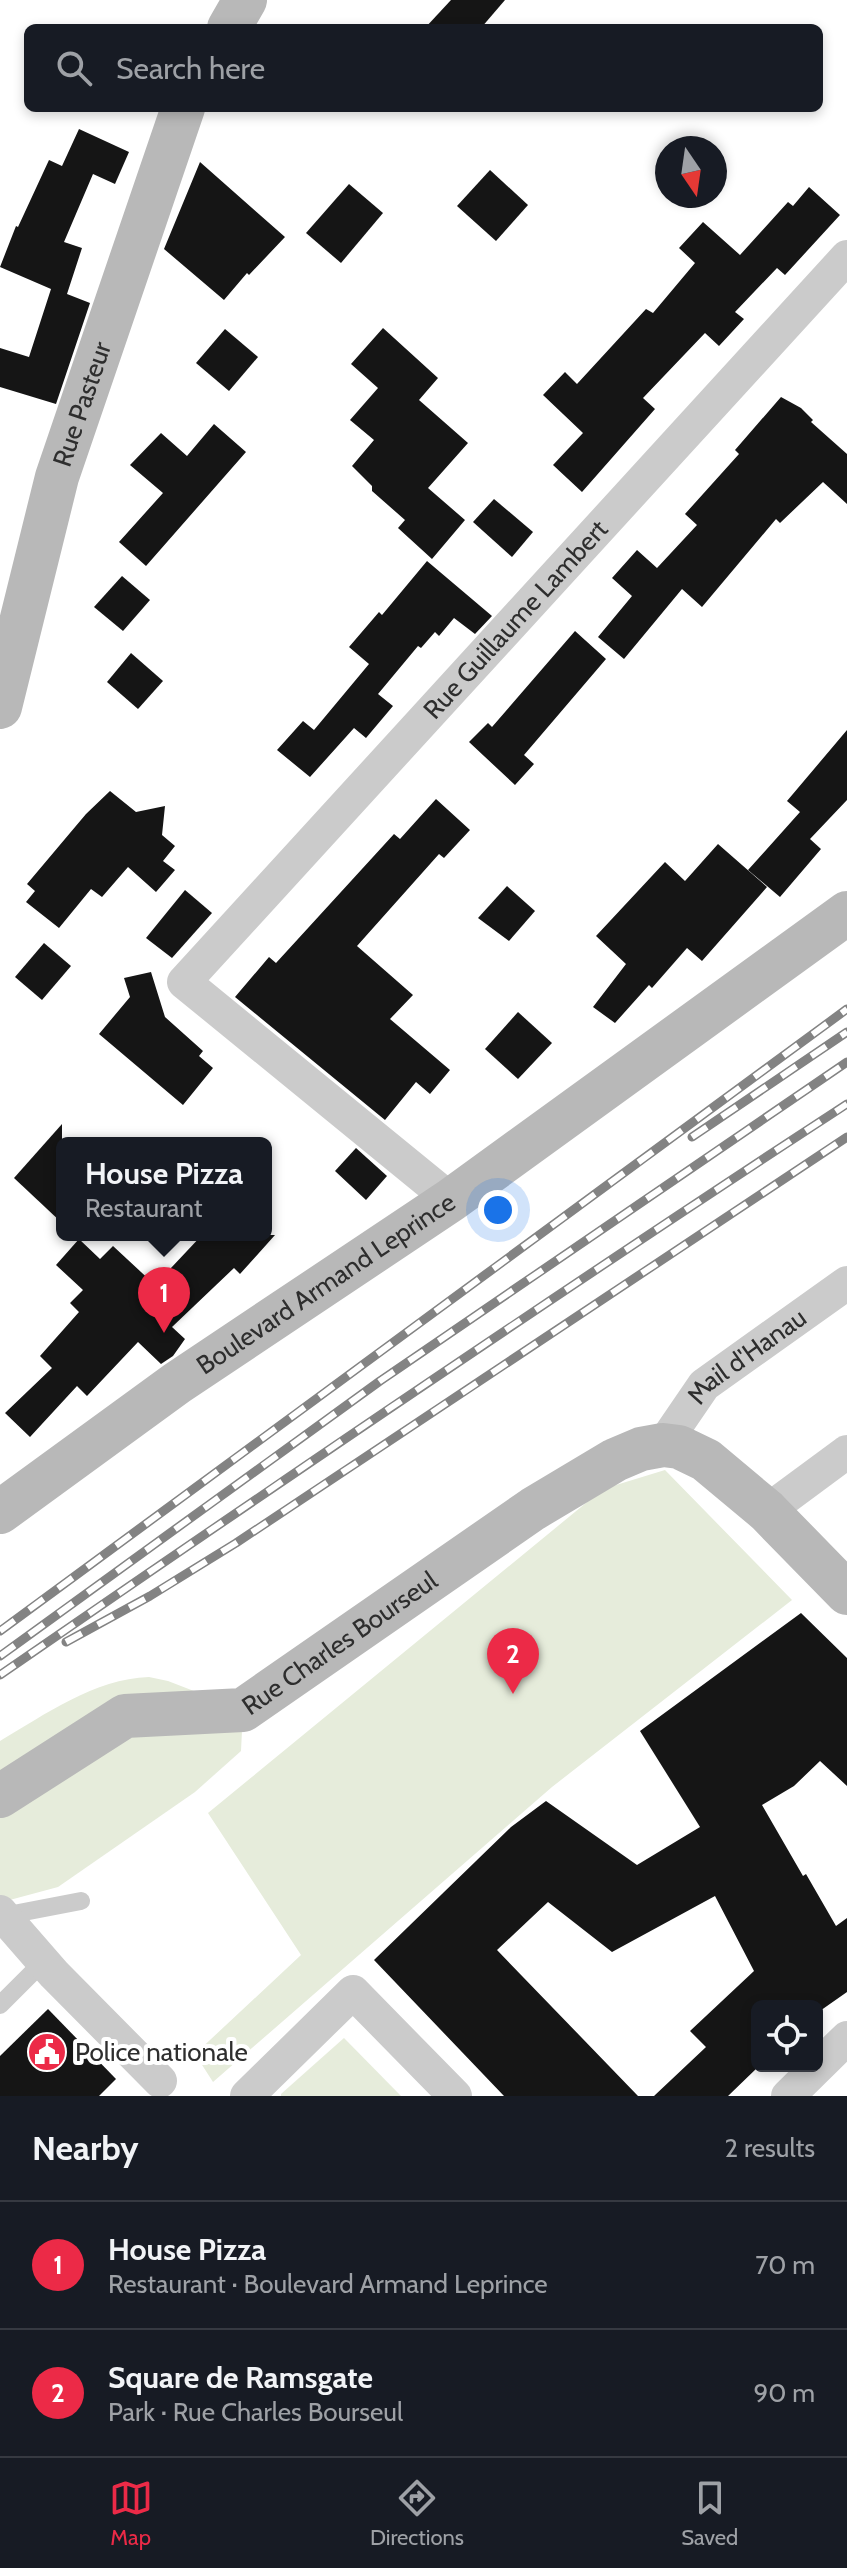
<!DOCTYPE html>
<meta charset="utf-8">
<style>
body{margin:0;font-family:Cabin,sans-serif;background:#20242c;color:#f1f3f6}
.controls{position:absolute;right:24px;bottom:24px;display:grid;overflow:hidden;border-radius:12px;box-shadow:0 4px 12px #0003}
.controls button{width:72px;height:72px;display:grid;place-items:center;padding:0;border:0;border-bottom:2px solid #363941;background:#171b24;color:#f1f3f6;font:40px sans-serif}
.compass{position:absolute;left:655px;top:136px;width:72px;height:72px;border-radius:50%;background:#171b24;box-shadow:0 4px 12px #0003;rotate:167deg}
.you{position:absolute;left:498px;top:1210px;width:28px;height:28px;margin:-20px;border:6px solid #fff;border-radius:50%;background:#1a73e8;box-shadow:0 0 0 12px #1a73e833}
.badge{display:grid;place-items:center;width:52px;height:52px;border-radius:50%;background:#ec2a47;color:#fff;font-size:26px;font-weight:700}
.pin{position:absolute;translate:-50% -66px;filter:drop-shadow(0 2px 4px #0008)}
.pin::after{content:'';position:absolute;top:42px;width:28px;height:24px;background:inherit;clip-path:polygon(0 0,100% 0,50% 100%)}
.popup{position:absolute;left:56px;top:1137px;width:216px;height:104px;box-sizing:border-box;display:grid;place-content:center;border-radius:12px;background:#171b24;filter:drop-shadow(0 2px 6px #0005);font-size:26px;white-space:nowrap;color:#9ea1a6}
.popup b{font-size:30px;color:#f1f3f6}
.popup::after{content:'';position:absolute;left:50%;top:100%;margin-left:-16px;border:16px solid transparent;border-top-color:#171b24}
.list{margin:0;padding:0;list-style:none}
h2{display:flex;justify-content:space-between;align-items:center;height:104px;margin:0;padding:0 32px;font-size:34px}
h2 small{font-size:26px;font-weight:400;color:#9ea1a6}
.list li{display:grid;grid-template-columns:52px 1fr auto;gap:24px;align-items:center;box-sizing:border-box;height:128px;padding:0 32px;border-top:2px solid #363941}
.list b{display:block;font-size:30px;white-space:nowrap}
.list p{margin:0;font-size:26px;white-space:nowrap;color:#9ea1a6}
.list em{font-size:26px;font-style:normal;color:#9ea1a6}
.icon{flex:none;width:44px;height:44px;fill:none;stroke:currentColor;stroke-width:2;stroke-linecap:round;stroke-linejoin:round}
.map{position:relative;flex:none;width:847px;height:2096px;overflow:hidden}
.search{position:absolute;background:#171b24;box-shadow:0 4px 12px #0003;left:24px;right:24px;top:24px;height:88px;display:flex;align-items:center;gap:20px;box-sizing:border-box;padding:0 28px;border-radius:12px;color:#9ea1a6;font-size:30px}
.sheet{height:360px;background:#171b24}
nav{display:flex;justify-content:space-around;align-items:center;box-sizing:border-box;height:112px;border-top:2px solid #363941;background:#171b24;font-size:22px;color:#9ea1a6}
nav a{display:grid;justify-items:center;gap:4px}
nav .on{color:#ec2a47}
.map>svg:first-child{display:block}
.green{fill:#e6ecdb}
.building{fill:#151515}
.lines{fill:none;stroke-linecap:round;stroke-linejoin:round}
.lane{stroke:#cbcbcb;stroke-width:18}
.street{stroke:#cbcbcb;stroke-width:34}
.secondary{stroke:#b8b8b8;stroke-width:44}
.rail-casing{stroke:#838383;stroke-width:9}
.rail{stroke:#fff;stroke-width:6;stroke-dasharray:18;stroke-linecap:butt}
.labels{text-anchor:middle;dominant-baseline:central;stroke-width:8;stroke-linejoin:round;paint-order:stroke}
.street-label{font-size:26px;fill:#2e2e2e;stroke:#fff}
.poi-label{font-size:26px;fill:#2e2e2e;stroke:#fff;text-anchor:start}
</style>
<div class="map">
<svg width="847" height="2096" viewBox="0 0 847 2096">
<rect width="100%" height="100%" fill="#fff"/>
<g class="green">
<path d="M665,1470l127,130 -240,187 -339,295 -18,-28 106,-99 -93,-142 395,-324z"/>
<path d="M149,1677l19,4 75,29 -2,41 -46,41 -137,95 -52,14 -6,-5v-155c46,-27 94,-62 149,-64z"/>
<path d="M344,2038l57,58h-120v-2z"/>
</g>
<g class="building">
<path d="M451,0h54l-24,28h-56z"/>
<path d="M79,129l50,23 -14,32 -22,-10 -29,68 18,6 -15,46 23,9 -34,101 -56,-17v-39l29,9 22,-68 -51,-22 16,-41 2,1 31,-67 13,6z"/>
<path d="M200,162l85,75 -36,38 -2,-2 -23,27 -60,-51z"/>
<path d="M490,170l38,35 -32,36 -39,-35z"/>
<path d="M349,184l34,29 -42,50 -35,-30z"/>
<path d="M809,187l31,28 -55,60 -8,-7 -42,44 9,7 -25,27 -14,-13 -62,65 12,11 -73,83 -29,-27 30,-32 -40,-38 22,-23 12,12 69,-75 7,4 42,-50 -16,-15 24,-26 37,33 48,-53 5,4z"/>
<path d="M383,328l55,50 -19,22 49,43 -40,45 37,32 -33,39 -34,-31 7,-8 -33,-29v-5l-20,-20 22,-26 -24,-20 28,-32 -27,-24z"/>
<path d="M225,329l33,28 -29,34 -33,-28z"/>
<path d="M781,397l20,11 12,12 -2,2 36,32v50l-24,-22 -43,41 -4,-4 -74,88 -20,-18 -58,70 -26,-22 34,-41 -20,-18 25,-28 20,18 40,-43 -12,-11 54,-60 -4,-4z"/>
<path d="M214,424l32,28 -100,114 -27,-24 44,-49 -33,-28 31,-32 26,23z"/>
<path d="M494,499l39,33 -21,25 -39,-35z"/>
<path d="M427,561l65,55 -17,18 -21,-16 -15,18 -4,-4 -14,16 -3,-2 -40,48 15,12 -27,32 -12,-10 -44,49 -33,-27 26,-29 11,9 55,-66 -20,-17 30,-35 3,3z"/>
<path d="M122,576l28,24 -27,31 -29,-24z"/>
<path d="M575,631l31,28 -82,96 10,9 -19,21 -46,-43 19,-19 4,4z"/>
<path d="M131,653l32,28 -25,28 -31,-27z"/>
<path d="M847,730v70l-37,39 11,10 -41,48 -32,-27 52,-58 -13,-11z"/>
<path d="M110,791l26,21 29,-6 -3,29 13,11 -12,15 12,9 -19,22 -28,-25 -26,30 -11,-8 -32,39 -33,-26 9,-11 -8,-7 59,-70z"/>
<path d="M436,799l34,31 -26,28 -5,-4 -82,92 56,49 -23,24 60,51 -20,24 -14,-12 -31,38 -150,-123 34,-40 7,6 118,-129 6,5z"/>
<path d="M718,844l49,43 -65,74 -15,-13 -35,40 -3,-3 -34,38 -22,-16 33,-43 -30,-28 69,-74 20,19z"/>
<path d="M507,886l28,25 -26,30 -31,-23z"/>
<path d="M185,890l27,23 -40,45 -26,-20z"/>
<path d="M44,943l27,23 -29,34 -27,-23z"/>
<path d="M151,972l14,45 38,34 -4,5 14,12 -30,37 -84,-71 31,-37 -6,-19z"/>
<path d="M518,1012l34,31 -34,36 -33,-30z"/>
<path d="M62,1124v99l-48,-45z"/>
<path d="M356,1148l31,28 -21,24 -31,-29z"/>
<path d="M202,1235h73l-35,39 -6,-6 -62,59 13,12 -12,17 -12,8 -23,-22 -51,54 -10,-10 -47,51 -25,-24 47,-45 -12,-12 39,-44 -9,-9 13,-13 -27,-25 23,-26 21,20 13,-13 42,39z"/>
<path d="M801,1613l46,45v128l-27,-25 -26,25 -32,19 41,71 3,-2 30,52 11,-8v74l-30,21v-7h-60v62l-29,28h-74l52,-49 -16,-16 64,-60 -39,-75 -103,56 -64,-50 -51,48 141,146h-134l-130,-136 137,-133 35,-26 91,64 63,-38 -60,-96z"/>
<path d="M48,2009l68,70 -17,17h-99v-40z"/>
</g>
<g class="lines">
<g class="lane">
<path d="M3,1916l78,-15"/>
<path d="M0,2005l43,-43"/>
</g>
<g class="street">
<path id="s1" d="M451,1200l-267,-218 663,-725"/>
<path id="s2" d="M663,1445l41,-60 143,-102"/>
<path d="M767,1511l80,-59"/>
<path d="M0,1912l54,62 106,107"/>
<path d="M247,2096l106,-104 102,104"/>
<path d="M788,2096l59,-58"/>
</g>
<g class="secondary">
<path d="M229,28l16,-28"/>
<path id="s3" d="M0,707l57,-230 126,-369"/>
<path id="s4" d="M0,1512l177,-129 274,-183 396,-287"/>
<path id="s5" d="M0,1796l125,-80 118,-6 290,-201 82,-49 26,-11 22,-4 16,2 27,13 61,51 80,82"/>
</g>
<g class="rail-casing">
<g id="rail">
<path d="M692,1137l155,-105"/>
<path d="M0,1631l847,-622"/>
<path d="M66,1642l84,-46 86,-53 611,-406"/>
<path d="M0,1656l380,-275 467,-319"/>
<path d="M0,1675c280,-193 562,-385 847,-571"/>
</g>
</g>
<use href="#rail" class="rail"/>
</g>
<defs>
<g id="civic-disc" transform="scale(2)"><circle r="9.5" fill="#ec2a47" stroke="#fff"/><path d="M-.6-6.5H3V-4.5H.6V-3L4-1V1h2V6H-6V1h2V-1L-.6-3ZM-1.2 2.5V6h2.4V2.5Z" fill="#fff"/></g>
</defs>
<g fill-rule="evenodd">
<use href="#civic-disc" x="47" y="2052"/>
</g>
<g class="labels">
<g class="street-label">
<text stroke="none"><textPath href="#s3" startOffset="314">Rue Pasteur</textPath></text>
<text stroke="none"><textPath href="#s1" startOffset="836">Rue Guillaume Lambert</textPath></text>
<text stroke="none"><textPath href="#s4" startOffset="398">Boulevard Armand Leprince</textPath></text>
<text stroke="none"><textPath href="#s2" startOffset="124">Mail d'Hanau</textPath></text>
<text stroke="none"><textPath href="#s5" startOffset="384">Rue Charles Bourseul</textPath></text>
</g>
<g class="poi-label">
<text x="75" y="2052">Police nationale</text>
</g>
</g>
</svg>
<div class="controls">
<button><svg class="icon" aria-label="locate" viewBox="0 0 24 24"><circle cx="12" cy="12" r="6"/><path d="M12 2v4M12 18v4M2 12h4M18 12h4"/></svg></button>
</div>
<svg class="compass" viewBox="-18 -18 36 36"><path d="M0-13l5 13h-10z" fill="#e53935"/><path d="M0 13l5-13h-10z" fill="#9ea1a6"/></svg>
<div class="you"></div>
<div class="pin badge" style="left:164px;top:1333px">1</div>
<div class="popup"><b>House Pizza</b>Restaurant</div>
<div class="pin badge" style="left:513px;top:1694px">2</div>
<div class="search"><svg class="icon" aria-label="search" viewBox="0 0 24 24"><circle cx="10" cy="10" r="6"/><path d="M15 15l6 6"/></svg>Search here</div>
</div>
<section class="sheet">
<h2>Nearby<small>2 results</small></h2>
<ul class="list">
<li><span class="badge">1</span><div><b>House Pizza</b><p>Restaurant · Boulevard Armand Leprince</p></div><em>70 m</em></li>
<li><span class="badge">2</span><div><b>Square de Ramsgate</b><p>Park · Rue Charles Bourseul</p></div><em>90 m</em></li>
</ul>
</section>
<nav>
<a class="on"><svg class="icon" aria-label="map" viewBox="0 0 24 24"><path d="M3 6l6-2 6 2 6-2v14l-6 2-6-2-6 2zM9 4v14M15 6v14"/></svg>Map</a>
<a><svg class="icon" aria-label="directions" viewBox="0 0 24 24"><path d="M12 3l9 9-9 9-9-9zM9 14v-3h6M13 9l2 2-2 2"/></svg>Directions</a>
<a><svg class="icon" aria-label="saved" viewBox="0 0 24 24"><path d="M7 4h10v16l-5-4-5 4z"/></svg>Saved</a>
</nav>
